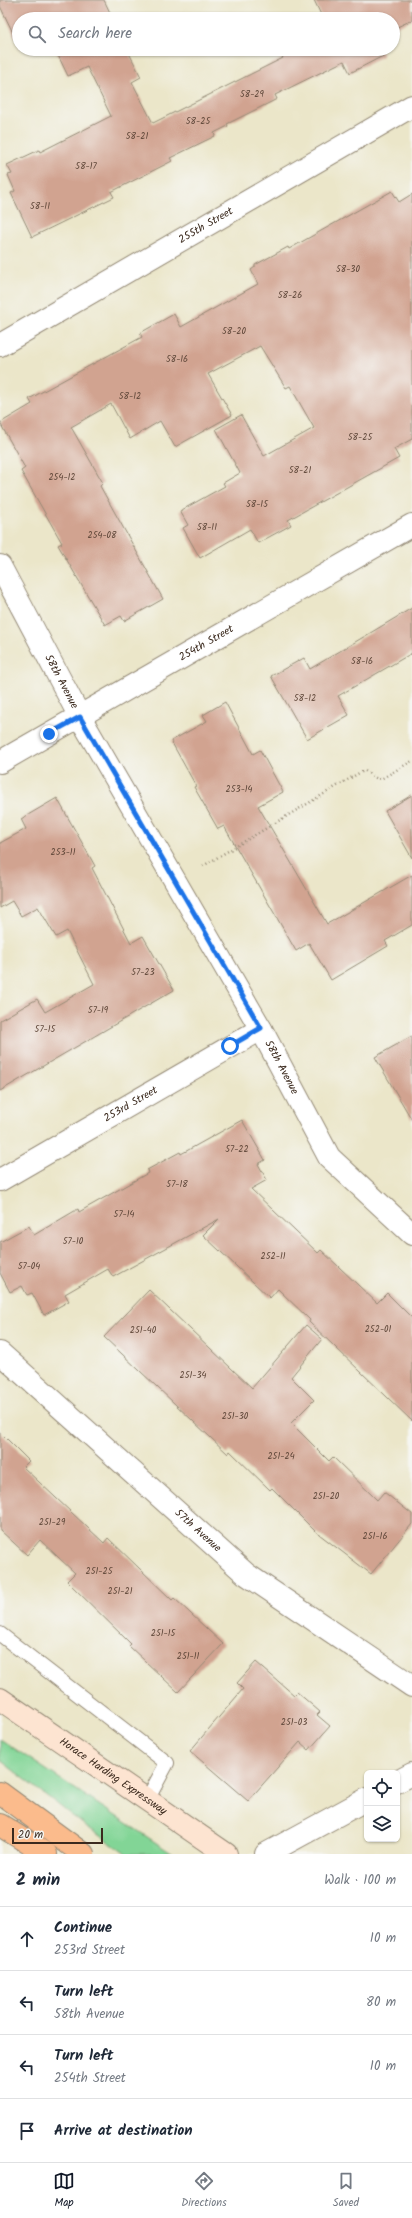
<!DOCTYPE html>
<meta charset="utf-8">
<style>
body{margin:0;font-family:Kalam,sans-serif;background:#f6f6f7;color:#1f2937}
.controls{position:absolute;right:12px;bottom:12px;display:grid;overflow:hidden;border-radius:6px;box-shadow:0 1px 3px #0004}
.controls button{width:36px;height:36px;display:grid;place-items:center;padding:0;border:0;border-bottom:1px solid #e0e1e3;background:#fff;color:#1f2937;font:20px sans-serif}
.scale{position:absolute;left:12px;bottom:10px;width:91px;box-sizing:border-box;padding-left:4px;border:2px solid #3b2a1e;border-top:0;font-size:11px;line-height:14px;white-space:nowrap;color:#3b2a1e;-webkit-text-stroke:3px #f6f6f2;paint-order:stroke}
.stop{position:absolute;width:12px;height:12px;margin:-9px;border:3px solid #1a73e8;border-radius:50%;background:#fff}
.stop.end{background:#1a73e8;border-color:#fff;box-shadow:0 1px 4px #0008}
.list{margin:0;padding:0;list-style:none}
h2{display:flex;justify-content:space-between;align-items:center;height:52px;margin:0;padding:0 16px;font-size:17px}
h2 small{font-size:13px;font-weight:400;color:#747a83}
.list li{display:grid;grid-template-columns:26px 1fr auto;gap:12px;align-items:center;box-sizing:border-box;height:64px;padding:0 16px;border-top:1px solid #e0e1e3}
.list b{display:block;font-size:15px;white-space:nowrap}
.list p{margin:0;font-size:13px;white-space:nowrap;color:#747a83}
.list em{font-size:13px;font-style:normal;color:#747a83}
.icon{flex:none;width:22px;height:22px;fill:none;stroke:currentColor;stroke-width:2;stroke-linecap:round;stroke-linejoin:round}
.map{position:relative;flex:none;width:412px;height:1854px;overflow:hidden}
.search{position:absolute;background:#fff;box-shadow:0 1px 3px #0004;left:12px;right:12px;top:12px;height:44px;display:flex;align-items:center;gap:10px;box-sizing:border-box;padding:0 14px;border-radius:22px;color:#747a83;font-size:15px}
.sheet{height:308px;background:#fff}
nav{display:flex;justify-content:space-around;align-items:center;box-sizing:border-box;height:56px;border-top:1px solid #e0e1e3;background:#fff;font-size:11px;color:#747a83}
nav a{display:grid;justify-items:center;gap:2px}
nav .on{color:#111827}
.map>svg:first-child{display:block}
.green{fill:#82d596;stroke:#5e805a}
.building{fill:#d1a390}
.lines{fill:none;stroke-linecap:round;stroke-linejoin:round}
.service-casing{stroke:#938874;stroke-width:16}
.minor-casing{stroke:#938874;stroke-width:24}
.secondary-casing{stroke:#938874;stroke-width:24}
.motorway-casing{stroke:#938874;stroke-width:24}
.path{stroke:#938874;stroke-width:2.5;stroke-dasharray:1 3;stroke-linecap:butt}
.service{stroke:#fff;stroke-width:14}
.minor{stroke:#fff;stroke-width:22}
.secondary{stroke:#fde4d1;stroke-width:22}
.motorway{stroke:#fbbb8c;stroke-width:22}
.route{stroke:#1a73e8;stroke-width:5}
.labels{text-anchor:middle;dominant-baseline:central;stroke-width:4;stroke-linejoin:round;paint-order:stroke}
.number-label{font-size:9px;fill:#60483a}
.street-label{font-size:11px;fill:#3b2a1e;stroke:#f6f6f2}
</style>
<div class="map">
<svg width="412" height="1854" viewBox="0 0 412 1854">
<rect width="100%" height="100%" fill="#f6f6f2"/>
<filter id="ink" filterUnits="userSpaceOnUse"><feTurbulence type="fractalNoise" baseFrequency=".025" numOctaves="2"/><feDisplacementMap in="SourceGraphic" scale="8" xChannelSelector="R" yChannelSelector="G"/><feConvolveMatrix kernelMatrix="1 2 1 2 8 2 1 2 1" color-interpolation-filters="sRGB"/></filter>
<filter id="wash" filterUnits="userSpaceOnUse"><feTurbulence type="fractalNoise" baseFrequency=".012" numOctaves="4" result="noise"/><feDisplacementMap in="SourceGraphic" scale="16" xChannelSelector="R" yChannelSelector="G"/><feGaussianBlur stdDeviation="0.9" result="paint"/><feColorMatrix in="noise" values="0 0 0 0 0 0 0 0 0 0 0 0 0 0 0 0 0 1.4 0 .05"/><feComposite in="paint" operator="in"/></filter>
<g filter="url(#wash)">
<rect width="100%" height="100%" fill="#ebe6c9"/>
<path class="green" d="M0,1739l173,115h-47l-43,-30 -83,-64z"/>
<g id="blocks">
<g class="building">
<path d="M0,0h104l9,19h-94v18l-3,2 -16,-33z"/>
<path d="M314,0h98v20l-19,9v-10h-70z"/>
<path d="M55,49h72l14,28 -9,5 21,41 130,-65 -5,-9h102l3,7 -33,17 -6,-12 -69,34 2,4 -50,25 1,2 -14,7 1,3 -45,22 2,3 -61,31 3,5 -82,40 -21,-44 4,-2 -7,-16 4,-1 -5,-9 32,-15 1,2 71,-36 -24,-49 -19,9z"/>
<path d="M392,191l7,11 13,-8v245l-18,10 5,9 -111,62 3,5 -33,18 -8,-14 -50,29 -17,-30 5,-3 -8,-14 45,-25 -2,-3 17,-10 -24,-44 25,-14 23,41 50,-28 -24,-42 -4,2 -26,-42 -52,28 24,41 -57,32 -15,-26 -30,18 -19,-35 -40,23 32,56 -3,3 63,113 -39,22 -3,-5 -16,9 -47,-80 4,-2 -41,-72 4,-3 -25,-45 32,-19 -3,-5 113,-62 -2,-4 34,-19 7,13 77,-43 -7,-14 4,-3v-2l33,-18 1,2z"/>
<path d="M412,608v45l-74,43 11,19 -42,24 -36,-63 33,-18 6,11z"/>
<path d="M225,702l28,52 7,-4 23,42 -25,14 69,118 85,-49v50l-27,16 3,5 -57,34 -22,-37 -13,8 -72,-125 -6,3 -24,-42 2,-1 -25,-45 36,-20 -4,-6z"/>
<path d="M412,795v63l-27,-47z"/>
<path d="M57,798l38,68 -3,2 39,75 12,-7 31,54 -174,101v-71l37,-21 8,13 49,-28 -27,-53 -11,6 -18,-30 -17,9 -9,-15 -12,7v-65l26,-14 -5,-10z"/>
<path d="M412,1036v84l-37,-63z"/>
<path d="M242,1120l23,40 -7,4 9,16 -16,9 67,64 3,-3 56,53 10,-10 25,25v103l-103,-99 1,-2 -32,-31 -8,9 -67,-63 16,-16 -106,58 -5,-8 -43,25 4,7 -25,14 -12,-22 -5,2 -5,-9 -12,6 -10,-19v-31l29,-16 5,9 44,-26 1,3 69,-39 -1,-3 33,-18 1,2z"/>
<path d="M149,1290l103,98 54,-63 16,14 -31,38 23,23 -23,23 38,38 4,-4 44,43 7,-8 28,22v10l-41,50 -56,-43 -43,-43 -2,2 -40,-39 -2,3 -124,-117z"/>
<path d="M0,1432l29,29 -6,6 81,76 4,-5 64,62 2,-2 49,46 -45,48 -49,-46 2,-2 -64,-63 8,-8 -35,-33 -13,15 -27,-25z"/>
<path d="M256,1662l38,33 3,-3 23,20 -3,3 13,11 -21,24 -9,-8 -52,59 -58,-50 53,-62 -6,-6z"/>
</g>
</g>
</g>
<g filter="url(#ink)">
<use href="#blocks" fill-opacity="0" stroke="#938874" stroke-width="1"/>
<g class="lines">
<g class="service-casing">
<path id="service" d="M0,1634l167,129 -20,37"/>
</g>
<g class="minor-casing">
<g id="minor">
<path id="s1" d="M0,345l412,-239"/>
<path id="s2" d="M0,566l80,151 181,312 68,128 83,77"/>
<path id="s3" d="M0,762l412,-237"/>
<path id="s4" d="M0,1180l261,-151"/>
<path id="s5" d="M0,1353l246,221 166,112"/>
<path d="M397,1782l15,-8"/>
<path d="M266,1854l101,-55"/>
</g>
</g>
<g class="secondary-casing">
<g id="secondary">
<path id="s6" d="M0,1699l226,155"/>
</g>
</g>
<g class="motorway-casing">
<g id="motorway">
<path d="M0,1793l83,61"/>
<path d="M0,1825l46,29"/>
</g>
</g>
<path class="path" d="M203,866l156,-93 6,-2 11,7 5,1 31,-18"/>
<use href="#service" class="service"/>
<use href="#minor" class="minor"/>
<use href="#secondary" class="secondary"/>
<use href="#motorway" class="motorway"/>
</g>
</g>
<g class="lines" filter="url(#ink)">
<path class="route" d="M49,734l31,-17 181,311 -31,18"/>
</g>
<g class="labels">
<g class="number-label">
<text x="252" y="94">58-29</text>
<text x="198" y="121">58-25</text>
<text x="137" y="136">58-21</text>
<text x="86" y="166">58-17</text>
<text x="40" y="206">58-11</text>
<text x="348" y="269">58-30</text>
<text x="290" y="295">58-26</text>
<text x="234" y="331">58-20</text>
<text x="177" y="359">58-16</text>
<text x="130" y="396">58-12</text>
<text x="360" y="437">58-25</text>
<text x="300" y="470">58-21</text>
<text x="62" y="477">254-12</text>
<text x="257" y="504">58-15</text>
<text x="207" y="527">58-11</text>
<text x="102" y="535">254-08</text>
<text x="362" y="661">58-16</text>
<text x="305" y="698">58-12</text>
<text x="239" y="789">253-14</text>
<text x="63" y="852">253-11</text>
<text x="143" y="972">57-23</text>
<text x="98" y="1010">57-19</text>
<text x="45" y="1029">57-15</text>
<text x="237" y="1149">57-22</text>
<text x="177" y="1184">57-18</text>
<text x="124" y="1214">57-14</text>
<text x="73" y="1241">57-10</text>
<text x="273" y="1256">252-11</text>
<text x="29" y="1266">57-04</text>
<text x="378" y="1329">252-01</text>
<text x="143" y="1330">251-40</text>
<text x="193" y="1375">251-34</text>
<text x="235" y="1416">251-30</text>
<text x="281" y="1456">251-24</text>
<text x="326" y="1496">251-20</text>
<text x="52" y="1522">251-29</text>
<text x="375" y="1536">251-16</text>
<text x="99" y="1571">251-25</text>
<text x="120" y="1591">251-21</text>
<text x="163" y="1633">251-15</text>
<text x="188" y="1656">251-11</text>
<text x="294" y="1722">251-03</text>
</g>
<g class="street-label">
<text stroke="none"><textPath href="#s1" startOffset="238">255th Street</textPath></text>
<text stroke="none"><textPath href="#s3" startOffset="238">254th Street</textPath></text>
<text stroke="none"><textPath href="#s2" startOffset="131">58th Avenue</textPath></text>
<text stroke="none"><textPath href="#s2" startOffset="575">58th Avenue</textPath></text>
<text stroke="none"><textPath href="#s4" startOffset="151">253rd Street</textPath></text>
<text stroke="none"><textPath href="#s5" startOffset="266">57th Avenue</textPath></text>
<text stroke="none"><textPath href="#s6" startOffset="137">Horace Harding Expressway</textPath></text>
</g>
</g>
</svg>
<div class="controls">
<button><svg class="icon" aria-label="locate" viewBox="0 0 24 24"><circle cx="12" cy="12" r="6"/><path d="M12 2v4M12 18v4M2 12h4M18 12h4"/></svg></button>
<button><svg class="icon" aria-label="layers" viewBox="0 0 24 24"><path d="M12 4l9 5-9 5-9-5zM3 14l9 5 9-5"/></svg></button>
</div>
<div class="scale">20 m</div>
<div class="stop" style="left:230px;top:1046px"></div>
<div class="stop end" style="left:49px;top:734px"></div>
<div class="search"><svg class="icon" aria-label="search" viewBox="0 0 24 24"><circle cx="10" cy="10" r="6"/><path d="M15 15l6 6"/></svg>Search here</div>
</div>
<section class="sheet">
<h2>2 min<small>Walk · 100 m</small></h2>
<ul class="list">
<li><svg class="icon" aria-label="ahead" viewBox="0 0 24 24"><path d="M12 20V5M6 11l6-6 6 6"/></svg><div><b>Continue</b><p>253rd Street</p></div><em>10 m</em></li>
<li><svg class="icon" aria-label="left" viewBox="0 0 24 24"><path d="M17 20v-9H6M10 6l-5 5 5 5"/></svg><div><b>Turn left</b><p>58th Avenue</p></div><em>80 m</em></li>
<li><svg class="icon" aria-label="left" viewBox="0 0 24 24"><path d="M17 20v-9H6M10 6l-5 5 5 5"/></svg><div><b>Turn left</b><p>254th Street</p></div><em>10 m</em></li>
<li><svg class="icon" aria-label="arrive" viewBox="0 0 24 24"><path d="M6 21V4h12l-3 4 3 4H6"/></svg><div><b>Arrive at destination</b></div></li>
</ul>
</section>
<nav>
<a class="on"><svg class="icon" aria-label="map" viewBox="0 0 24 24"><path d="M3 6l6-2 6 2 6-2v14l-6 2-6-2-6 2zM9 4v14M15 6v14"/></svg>Map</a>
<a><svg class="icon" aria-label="directions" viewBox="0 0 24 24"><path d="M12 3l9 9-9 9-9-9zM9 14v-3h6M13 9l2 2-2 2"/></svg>Directions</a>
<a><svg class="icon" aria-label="saved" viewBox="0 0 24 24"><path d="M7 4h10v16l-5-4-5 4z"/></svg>Saved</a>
</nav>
